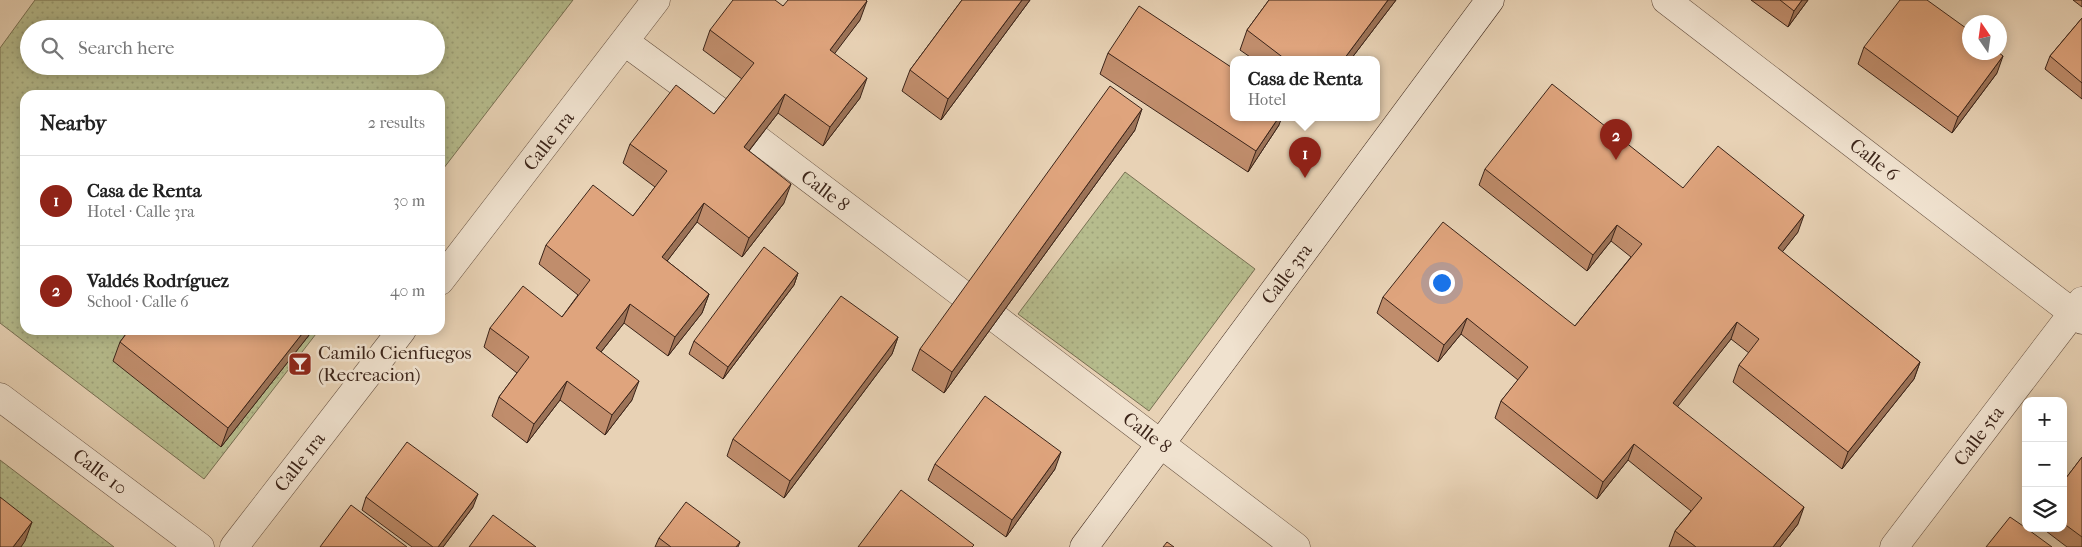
<!DOCTYPE html>
<meta charset="utf-8">
<style>
body{margin:0;font-family:"IM FELL French Canon",serif;background:#f2f2f2;color:#222}
.controls{position:absolute;right:15px;bottom:15px;display:grid;overflow:hidden;border-radius:10px;box-shadow:0 2px 12px #0003}
.controls button{width:45px;height:45px;display:grid;place-items:center;padding:0;border:0;border-bottom:1px solid #e0e0e0;background:#fff;color:#222;font:25px sans-serif}
.compass{position:absolute;left:1962px;top:15px;width:45px;height:45px;border-radius:50%;background:#fff;box-shadow:0 2px 12px #0003;rotate:347deg}
.you{position:absolute;left:1441px;top:282px;width:18px;height:18px;margin:-12px;border:4px solid #fff;border-radius:50%;background:#1a73e8;box-shadow:0 0 0 8px #1a73e833}
.badge{display:grid;place-items:center;width:32px;height:32px;border-radius:50%;background:#8f2418;color:#fff;font-size:16px;font-weight:700}
.pin{position:absolute;translate:-50% -41px;filter:drop-shadow(0 1px 2px #0008)}
.pin::after{content:'';position:absolute;top:26px;width:18px;height:15px;background:inherit;clip-path:polygon(0 0,100% 0,50% 100%)}
.popup{position:absolute;left:1230px;top:56px;width:150px;height:65px;box-sizing:border-box;display:grid;place-content:center;border-radius:10px;background:#fff;filter:drop-shadow(0 1px 4px #0005);font-size:16px;white-space:nowrap;color:#767676}
.popup b{font-size:19px;color:#222}
.popup::after{content:'';position:absolute;left:50%;top:100%;margin-left:-10px;border:10px solid transparent;border-top-color:#fff}
.list{margin:0;padding:0;list-style:none}
h2{display:flex;justify-content:space-between;align-items:center;height:65px;margin:0;padding:0 20px;font-size:21px}
h2 small{font-size:16px;font-weight:400;color:#767676}
.list li{display:grid;grid-template-columns:32px 1fr auto;gap:15px;align-items:center;box-sizing:border-box;height:90px;padding:0 20px;border-top:1px solid #e0e0e0}
.list b{display:block;font-size:19px;white-space:nowrap}
.list p{margin:0;font-size:16px;white-space:nowrap;color:#767676}
.list em{font-size:16px;font-style:normal;color:#767676}
.icon{flex:none;width:28px;height:28px;fill:none;stroke:currentColor;stroke-width:2;stroke-linecap:round;stroke-linejoin:round}
.map{position:relative;flex:none;width:2082px;height:547px;overflow:hidden}
.search{position:absolute;background:#fff;box-shadow:0 2px 12px #0003;left:20px;top:20px;width:425px;height:55px;display:flex;align-items:center;gap:12px;box-sizing:border-box;padding:0 18px;border-radius:28px;color:#767676;font-size:19px}
.panel{position:absolute;background:#fff;box-shadow:0 2px 12px #0003;left:20px;top:90px;width:425px;height:245px;border-radius:15px}
.map>svg:first-child{display:block}
.park{fill:url(#park-dots);stroke:#787053;fill-rule:evenodd}
.lines{fill:none;stroke-linecap:round;stroke-linejoin:round}
.minor-casing{stroke:#665040;stroke-width:29}
.tertiary-casing{stroke:#665040;stroke-width:29}
.secondary-casing{stroke:#3b2419;stroke-width:29}
.minor{stroke:#f0e2cf;stroke-width:28}
.tertiary{stroke:#f0e2cf;stroke-width:28}
.secondary{stroke:#f0e2cf;stroke-width:28}
.wall{fill:#c08d6c;stroke:#3b2419}
.shaded-wall{fill:#9c7358;stroke:#3b2419}
.building{fill:#dfa47d;stroke:#3b2419}
.labels{text-anchor:middle;dominant-baseline:central;stroke-width:5;stroke-linejoin:round;paint-order:stroke}
.street-label{font-size:19px;fill:#3b2419;stroke:#f0e2cf}
.poi-label{font-size:19px;fill:#3b2419;stroke:#f0e2cf;text-anchor:start}
</style>
<div class="map">
<svg width="2082" height="547" viewBox="0 0 2082 547">
<defs>
<pattern id="park-dots" width="8" height="8" patternUnits="userSpaceOnUse" patternTransform="scale(1.25)"><rect width="8" height="8" fill="#b6bc8d"/><path d="M2 2h.1M6 6h.1" fill="none" stroke="#9da179" stroke-width="1.8" stroke-linecap="round"/></pattern>
</defs>
<rect width="100%" height="100%" fill="#e8d2b5"/>
<filter id="stains"><feTurbulence type="fractalNoise" baseFrequency=".004" numOctaves="4"/><feColorMatrix values="0 0 0 0 .2 0 0 0 0 .09 0 0 0 0 .02 0 0 0 .5 -.17"/></filter>
<radialGradient id="worn" r=".72"><stop offset=".6" stop-color="#630" stop-opacity="0"/><stop offset="1" stop-color="#630" stop-opacity=".3"/></radialGradient>
<g class="park">
<path d="M35,0h538l-133,173v-78h-415v235h294l-115,149 -204,-156v-275zM29,29h407v37h-407z"/>
<path d="M1125,172l130,97 -106,142 -131,-97z"/>
<path d="M0,460l114,87h-114z"/>
</g>
<g class="lines">
<g class="minor-casing">
<g id="minor">
<path d="M1666,0l416,320"/>
<path d="M625,42l98,72"/>
<path d="M757,139l208,157"/>
<path d="M998,320l298,227"/>
<path d="M0,397l200,150"/>
<path d="M1894,547l188,-246"/>
</g>
</g>
<g class="tertiary-casing">
<g id="tertiary">
<path d="M440,281l216,-281"/>
<path d="M234,547l168,-217"/>
</g>
</g>
<g class="secondary-casing">
<path id="secondary" d="M1084,547l406,-547"/>
</g>
<use href="#minor" class="minor"/>
<use href="#tertiary" class="tertiary"/>
<use href="#secondary" class="secondary"/>
</g>
<g class="wall">
<path d="M962,0h68l-89,120 -39,-29 8,-21z"/>
<path d="M1269,0h127l-45,59h-98l-13,-9 7,-20z"/>
<path d="M1751,0h57l-20,27z"/>
<path d="M2073,0h9v7z"/>
<path d="M783,6l77,14 -26,33 26,45 -37,48 -45,-33 -29,38 35,52 -42,54 -45,-35 -30,39 42,33 -7,19 -34,43 -44,-33 -23,29 31,48 -27,35 -45,-35 -33,43 -35,-27 7,-19 18,-24 -33,-26 6,-19 72,-11 16,-22 -39,-31 7,-19 87,-29 22,-29 -32,-24 7,-19 84,-30 28,-35 -39,-29 7,-20z"/>
<path d="M2082,18v81l-37,-30 5,-13z"/>
<path d="M1864,47l133,26 -45,60 -94,-69z"/>
<path d="M1108,53l171,72 -31,47 -148,-98z"/>
<path d="M1135,130l-191,263 -32,-23 8,-21z"/>
<path d="M1485,169l198,19 115,44 -16,20 138,110 -6,17 -72,90 -109,-87 6,-17 10,-12 -18,-14 -54,67 121,118 -18,23h-111l6,-16 16,-20 -63,-51 -31,39 -102,-81 6,-17 17,-21 -57,-46 -23,28 -61,-49 6,-16 192,29 56,-69 -20,-16 -24,30 -108,-86z"/>
<path d="M798,273l-4,12 -71,94 -34,-25 5,-13z"/>
<path d="M129,330h184l-92,117 -108,-86 7,-19z"/>
<path d="M898,337l-6,17 -108,144 -57,-42 6,-17z"/>
<path d="M2082,457v90h-15l-25,-19h21v-46z"/>
<path d="M935,464l120,5 -49,68 -78,-57z"/>
<path d="M366,497l107,10 -30,40h-31l-50,-37z"/>
<path d="M659,538l81,4 -2,5h-83z"/>
</g>
<g class="shaded-wall">
<path d="M1022,0h8l-89,120 7,-21z"/>
<path d="M1388,0h8l-45,59h-7z"/>
<path d="M1802,0h6l-20,27 6,-16z"/>
<path d="M867,1l-7,19 -37,49 7,-19z"/>
<path d="M2003,56l-6,17 -45,60 6,-16z"/>
<path d="M867,78l-7,20 -37,48 7,-19z"/>
<path d="M785,94l-7,19 -41,53 7,-19z"/>
<path d="M1142,109l-7,21 -191,263 8,-21z"/>
<path d="M1279,117h3l-3,8 -31,47 8,-21z"/>
<path d="M791,184l-7,19 -42,54 7,-19z"/>
<path d="M704,203l-7,19 -42,55 7,-20z"/>
<path d="M1804,215l-6,17 -26,33 6,-17z"/>
<path d="M1617,225l-6,16 -24,30 6,-16z"/>
<path d="M798,273l-4,12 -71,94 5,-12z"/>
<path d="M709,294l-7,19 -34,43 7,-19z"/>
<path d="M630,304l-6,19 -35,44 7,-19z"/>
<path d="M1467,318l-6,16 -23,28 6,-17z"/>
<path d="M1737,322l-6,17 -64,81 6,-17z"/>
<path d="M305,330h8l-92,117 7,-19z"/>
<path d="M898,337l-6,17 -108,144 6,-17z"/>
<path d="M1920,362l-6,17 -72,90 6,-17z"/>
<path d="M567,381l-7,19 -33,43 7,-19z"/>
<path d="M639,381l-7,19 -27,35 7,-20z"/>
<path d="M1634,444l-6,16 -31,39 6,-17z"/>
<path d="M1061,452l-6,17 -49,68 6,-17z"/>
<path d="M478,494l-5,13 -30,40h-5z"/>
<path d="M1804,507l-6,17 -18,23h-7z"/>
<path d="M32,522l-7,19 -4,6h-8z"/>
</g>
<g class="building">
<path d="M733,0h42l8,6 5,-6h78l1,1 -37,49 37,28 -37,49 -45,-33 -41,53 47,37 -42,54 -45,-35 -42,54 47,37 -34,43 -45,-33 -34,44 43,33 -27,34 -45,-34 -33,43 -35,-27 30,-40 -39,-29 33,-42 39,31 28,-37 -44,-35 47,-60 40,31 34,-45 -37,-27 46,-59 38,29 40,-51 -44,-33z"/>
<path d="M962,0h60l-74,99 -38,-29z"/>
<path d="M1269,0h119l-44,59h-59l-38,-29z"/>
<path d="M1780,0h22l-8,11z"/>
<path d="M1900,0h27l43,31v21h28l5,4 -45,61 -94,-70z"/>
<path d="M1139,6l95,63v48h45l-23,34 -148,-98z"/>
<path d="M2082,18v65l-32,-27z"/>
<path d="M1552,84l131,104 35,-42 86,69 -26,33 142,114 -72,90 -109,-87 20,-26 -22,-17 -64,81 131,104 -31,40h-77l-21,-16 27,-33 -68,-54 -31,38 -102,-81 27,-34 -61,-49 -23,27 -61,-48 60,-75 132,104 67,-82 -25,-19 -24,30 -108,-86z"/>
<path d="M1110,86l32,23 -190,263 -32,-23z"/>
<path d="M764,247l34,26 -70,94 -34,-26z"/>
<path d="M841,296l57,41 -108,144 -57,-42z"/>
<path d="M129,330h176l-77,98 -108,-86z"/>
<path d="M985,396l76,56 -49,68 -77,-56z"/>
<path d="M407,442l71,52 -40,53h-5l-67,-50z"/>
<path d="M2082,457v80l-19,-14v-41z"/>
<path d="M901,490l73,55 -2,2h-114z"/>
<path d="M0,497l32,25 -19,25h-13z"/>
<path d="M686,502l54,40 -4,5h-65l-12,-9z"/>
<path d="M351,505l56,42h-87z"/>
<path d="M493,515l43,32h-67z"/>
<path d="M2010,517l16,11 26,19h-66z"/>
<path d="M1167,542l7,5h-11z"/>
</g>
<defs>
<g id="bar-square" transform="scale(1.25)"><rect x="-9" y="-9" width="18" height="18" rx="4" fill="#8f2418" stroke="#f0e2cf"/><path d="M-6-5H6L.8 .8V4.5H3.5V6h-7V4.5H-.8V.8Z" fill="#fff"/></g>
</defs>
<g fill-rule="evenodd">
<use href="#bar-square" x="300" y="364"/>
</g>
<g class="labels">
<g class="street-label">
<text transform="translate(549 141) rotate(-52)">Calle 1ra</text>
<text transform="translate(1874 160) rotate(38)">Calle 6</text>
<text transform="translate(825 191) rotate(37)">Calle 8</text>
<text transform="translate(1287 274) rotate(-53)">Calle 3ra</text>
<text transform="translate(1147 433) rotate(37)">Calle 8</text>
<text transform="translate(1979 436) rotate(-53)">Calle 5ta</text>
<text transform="translate(300 462) rotate(-52)">Calle 1ra</text>
<text transform="translate(100 472) rotate(37)">Calle 10</text>
</g>
<g class="poi-label">
<text x="318" y="353">Camilo Cienfuegos<tspan x="318" dy="22">(Recreacion)</tspan></text>
</g>
</g>
<rect width="100%" height="100%" filter="url(#stains)"/>
<rect width="100%" height="100%" fill="url(#worn)"/>
</svg>
<div class="controls">
<button>+</button>
<button>−</button>
<button><svg class="icon" aria-label="layers" viewBox="0 0 24 24"><path d="M12 4l9 5-9 5-9-5zM3 14l9 5 9-5"/></svg></button>
</div>
<svg class="compass" viewBox="-18 -18 36 36"><path d="M0-13l5 13h-10z" fill="#e53935"/><path d="M0 13l5-13h-10z" fill="#767676"/></svg>
<div class="you"></div>
<div class="pin badge" style="left:1305px;top:178px">1</div>
<div class="popup"><b>Casa de Renta</b>Hotel</div>
<div class="pin badge" style="left:1616px;top:160px">2</div>
<div class="search"><svg class="icon" aria-label="search" viewBox="0 0 24 24"><circle cx="10" cy="10" r="6"/><path d="M15 15l6 6"/></svg>Search here</div>
<section class="panel">
<h2>Nearby<small>2 results</small></h2>
<ul class="list">
<li><span class="badge">1</span><div><b>Casa de Renta</b><p>Hotel · Calle 3ra</p></div><em>30 m</em></li>
<li><span class="badge">2</span><div><b>Valdés Rodríguez</b><p>School · Calle 6</p></div><em>40 m</em></li>
</ul>
</section>
</div>
